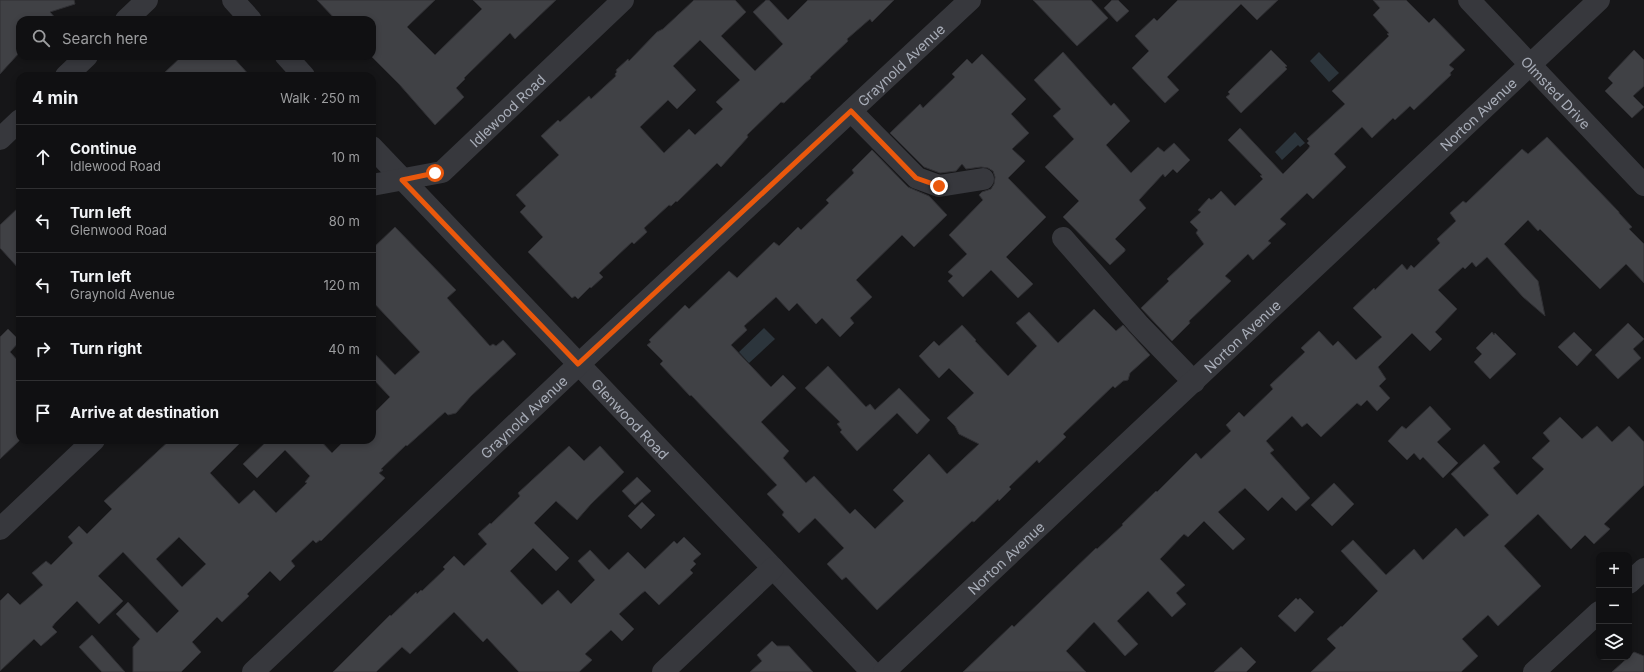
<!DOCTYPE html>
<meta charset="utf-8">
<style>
body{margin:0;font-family:Inter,sans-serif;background:#1e1e20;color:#f1f3f6}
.controls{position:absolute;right:12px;bottom:12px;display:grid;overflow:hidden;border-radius:8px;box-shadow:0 2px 6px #0003}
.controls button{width:36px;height:36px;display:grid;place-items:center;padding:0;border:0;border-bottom:1px solid #303032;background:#101012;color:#f1f3f6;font:20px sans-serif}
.stop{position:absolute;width:12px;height:12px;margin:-9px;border:3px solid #ea580c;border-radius:50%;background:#fff}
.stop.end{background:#ea580c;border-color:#fff;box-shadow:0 1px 4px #0008}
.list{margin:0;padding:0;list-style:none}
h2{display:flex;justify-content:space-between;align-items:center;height:52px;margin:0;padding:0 16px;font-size:17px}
h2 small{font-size:13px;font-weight:400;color:#9c9d9f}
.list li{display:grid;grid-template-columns:26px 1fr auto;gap:12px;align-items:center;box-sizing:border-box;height:64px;padding:0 16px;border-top:1px solid #303032}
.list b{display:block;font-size:15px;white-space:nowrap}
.list p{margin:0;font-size:13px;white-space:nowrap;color:#9c9d9f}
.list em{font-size:13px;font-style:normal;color:#9c9d9f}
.icon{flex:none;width:22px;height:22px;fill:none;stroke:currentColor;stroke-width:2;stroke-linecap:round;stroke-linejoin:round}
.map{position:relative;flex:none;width:1644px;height:672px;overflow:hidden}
.search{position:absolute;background:#101012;box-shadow:0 2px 6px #0003;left:16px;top:16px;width:360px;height:44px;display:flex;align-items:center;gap:10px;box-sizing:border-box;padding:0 14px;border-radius:12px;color:#9c9d9f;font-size:15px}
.panel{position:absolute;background:#101012;box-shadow:0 2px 6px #0003;left:16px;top:72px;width:360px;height:372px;border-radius:12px}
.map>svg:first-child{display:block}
.water{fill:#2c353c}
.building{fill:#404145;stroke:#303034;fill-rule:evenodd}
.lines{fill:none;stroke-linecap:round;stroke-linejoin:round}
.minor{stroke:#37383d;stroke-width:22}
.route{stroke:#ea580c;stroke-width:5}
.labels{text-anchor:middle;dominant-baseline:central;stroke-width:3.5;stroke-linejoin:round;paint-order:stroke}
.street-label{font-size:14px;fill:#a8adb8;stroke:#111113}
</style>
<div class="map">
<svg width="1644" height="672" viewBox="0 0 1644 672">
<rect width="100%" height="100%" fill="#161618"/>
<g class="water">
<path d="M1319,52l20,21 -10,9 -19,-21z"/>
<path d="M1295,132l10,11 -5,4 -2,-2 -16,15 -7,-8z"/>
<path d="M764,328l11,11 -26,24 -10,-11z"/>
</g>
<g class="building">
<path d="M0,0h74l1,4 -25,8 7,8h-37v32l-20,22z"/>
<path d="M317,0h118l-28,27 28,28 47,-46 -9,-9h83l-41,39 -5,-6 -46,45 1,1 -9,9 8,9 -29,28 -36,-41 -27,-27v-37h-36z"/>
<path d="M694,0h41l11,12 -25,24 34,35 28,-27 -30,-32 13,-12h3l19,20 20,-20h86l-22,22 -2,-3 -23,20 1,2 -38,36 1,1 -7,6 -20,19 -3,-1 -34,33 1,2 -27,30 -4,-4 -40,39 -1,-1 -5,5 -2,-1 -25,23 3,4 -13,12 -2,-2 -33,31 4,4 -12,11 -1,-1 -12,12 -3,-3 -3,2 -44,-46 15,-15 -23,-25 6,-6 -10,-11 43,-40 -18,-19 17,-16 2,2 29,-26 2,3 25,-23 -1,-2 2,-2 -1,-2 12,-11 1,2 28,-29 6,-3zM700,40l40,40 -24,22 7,7 -28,26 -6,-6 -25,24 -24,-26 28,-27 9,9 19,-19 -23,-24z"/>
<path d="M1033,0h58l17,18 -31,28z"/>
<path d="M1112,0h6l11,11 -12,11 -13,-14z"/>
<path d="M1178,0h100l-21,20 -16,-16 -74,73 12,13 -14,13 -33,-35 17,-17 -14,-15 19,-18 3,3z"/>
<path d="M1373,0h33l23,23 5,-5 31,32 -16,15 5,4 -4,4 1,2 -37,35 -4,-4 -15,14 -2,-2 -21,20 -10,-11 -28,27 12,13 -33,32 -6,-6 -27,26 6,5 -18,17 3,2 -18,17 -5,-6 -23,22 6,5 -42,40 1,2 -18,18 -31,-33 28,-27 -2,-2 37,-35 -8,-11 2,-3 -8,-8 11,-10 -3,-2 11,-12 2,2 3,-2 7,-7 14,15 28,-27 -3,-3 2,-1 -34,-35 12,-12 43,46 25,-25 2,-3 -3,-3 2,-2 -2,-2 38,-35 -13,-13 57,-55 -2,-2 2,-1 -16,-18 7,-7z"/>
<path d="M1271,50l16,16 -2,1 2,2 -46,44 -15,-16 4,-3 -2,-2z"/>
<path d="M1634,50l10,10v26l-11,10 11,11 -12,11 -27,-27 8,-8 -5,-5 5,-6z"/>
<path d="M1063,52l48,54 3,-3 16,18 -24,24 25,28 27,-26 6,5 10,-9 16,17 -13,13 -4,-4 -8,8 -2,-3 -24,26 7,8 -31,31 10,10v2l-15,14 -47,-48 16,-16 -34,-34 29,-28 -21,-23 8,-7 -27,-29z"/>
<path d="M982,54l44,45 -15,15 18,19 -17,16 13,12 -17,17 38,39 -40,40 27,27 -15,14 -27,-28 -28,27 -15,-16 5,-5 -5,-4 19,-18 -18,-19 34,-35 -4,-5 3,-3 9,-3 3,-5 1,-7 -2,-6 -5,-3 -7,-1 -15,2 -4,-5 -6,7 -16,2 -16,-6 -34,-34 30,-29 3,4 32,-31 -3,-3 15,-15 5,5z"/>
<path d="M182,56h50l18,20h-89z"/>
<path d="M1547,137l72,75v1l13,14 -3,2 15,15v39l-18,-19 -26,25 -60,-60 -2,2 -10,-11 -24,24 34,37 7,35 -22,-19 -36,-40 -11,10 -4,-5 -7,7 -2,-2 -25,23 19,19 -22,23 7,7 -12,12 -18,-18 -34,34 8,12 -7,7 11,12 -13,13 -10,-11 -6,6 -4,-3 -36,34 -14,-14 -5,4 -10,-11 -26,25 8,9 -4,3 40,45 -14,13 -14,-14 -14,14 -23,-23 -27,24 27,27 -12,11 -29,-29 -16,16 -4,-3 -24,25 25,26 -9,8 10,11 -14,13 -24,-26 -31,30 21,23 -13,12 -31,-34 -28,29 20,21h-123l49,-47 2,2 82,-79 1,1 26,-24 -1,-1 34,-33 1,1 39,-39 5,6 30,-28 -5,-6 13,-13 5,5 29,-28 -3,-4 35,-33 -4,-4 18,-17 14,15 5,-5 18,19 26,-23 -29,-29 21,-20 1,2 27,-26 5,6 4,-5 3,3 26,-25 -3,-4 19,-18 -6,-8 13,-12 3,2 56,-54 6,5z"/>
<path d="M872,150l36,37 21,9 18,19 -33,32 -12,-12 -46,45 16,17 -22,21 4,5 -14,14 -18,-19 -6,6 -19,-21 -8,8 -13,-14 -32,29 3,4 -16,15 40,42 12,-12 13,13 -35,34 28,29 -6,7 23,25 8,-7 36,38 5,-5 20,20 29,-28 -11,-11 36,-36 18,20 32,-30 -20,-10 -4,-8 -8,-8 27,-25 -25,-25 -10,10 -20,-22 15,-15 5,5 23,-21 14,15 -1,1 33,35 29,-30 -21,-23 13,-11 29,31 36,-34 22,22 7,-6 27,30 -20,18 -2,7 -5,1 -8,7 -2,-2 -50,48 3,3 -27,26 -2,-3 -28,27 2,2 -12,12 -1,-2 -24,23 -2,-1 -95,89 -31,-33 -4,3 -15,-16 17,-16 -29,-30 -16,15 -17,-18 2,-3 -17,-18 10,-9 -86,-90 -1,1 -30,-32 3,-3 -16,-16 4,-3 -2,-2 36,-35 4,4 40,-38 8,7 37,-36 5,4 19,-19 3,3 28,-27 -3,-3 28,-27 -2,-3z"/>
<path d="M20,206v64l-20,-22v-23z"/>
<path d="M395,227l61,63 -9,8 43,48 3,-2 3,2 7,-6 13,14 -45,42 -15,17 -8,2 -3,-3 -38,34 -1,-1 -25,24 2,1 -4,3 6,5 -64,63 -1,-1 -4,3 -3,-3 -22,21 4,5 -15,15 -10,-10 -23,23 2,2 -27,26 -5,-5 -25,25 9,10 -20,20h-48v-25l7,-8 -24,-25 12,-12 29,31 22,-22 -56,-59 -25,24 25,25 -24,23 -22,-23 -22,22 -3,4 5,5 -16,14 -7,-7 -34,32v-70l8,-8 12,12 23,-20 -11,-12 14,-12 5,4 22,-22 -5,-6 11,-11 8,8 25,-25 -8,-8 66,-61h73l-33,33 29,31 15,-14 22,23 31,-30 -2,-1 5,-6 -25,-26 -28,28 -14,-14 25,-24h52l12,13 13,-13h27v-25l18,-18 -18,-19v-27l23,24 25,-23 -48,-51v-52zM179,537l27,27 -24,23 -26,-28z"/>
<path d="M1628,323l16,16 -11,10 8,9 -23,21 -23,-24z"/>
<path d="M8,329l12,12 -10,11 10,11v77l-20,19v-122z"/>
<path d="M1492,332l2,3 1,-2 21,21 -26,25 -16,-17 8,-8 -6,-6z"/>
<path d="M1574,332l18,18 -15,16 -19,-19z"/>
<path d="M828,366l38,41 4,-3 5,6 24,-22 31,32 -13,14 -20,-21 -40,38 -17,-19 2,-2 -5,-6 3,-2 -35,-34z"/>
<path d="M1430,406l21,23 -14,13 21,21 -15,15 -20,-21 -3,3 -6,-7 -7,7 -19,-19 14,-15 4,3z"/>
<path d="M1560,417l22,22 15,-13 15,16 17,-16 15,16v43l-40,39 6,5 -16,15 -9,-9 -14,14 -33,-35 -34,32 37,40 -43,40 -10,-11 -26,24 16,17 -17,16h-150l25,-24 -9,-9 14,-13 1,1 36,-36 -37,-40 12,-11 33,35 28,-26 9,11 33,-32 8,9 25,-22 -38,-41 33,-30 16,18 -7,6 24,27 27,-26 -12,-11 18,-17 -7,-8z"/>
<path d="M569,446l15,15 16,-15 24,26 -33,32 -14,16 -21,-19 -22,22 35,35 -13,13 -23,-23 -23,23 32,34 16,-15 13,14 24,-24 -17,-19 12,-11 19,20 19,-18 17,17 29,-28 3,3 7,-7 17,17 -8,7 3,3 -6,6 3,3 -18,17 -16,15 -14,-14 -4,3 -22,20 15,15 -12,12 -11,-11 -26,24 7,6 -13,12h-60l-32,-34 -4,4 -29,-30 -44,42 -8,-7 -26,25h-43l57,-57 1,1 25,-24 1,2 4,-4 1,1 23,-22 -2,-2 11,-11 10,10 23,-22 -9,-10 12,-11 1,1 29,-28 -2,-3z"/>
<path d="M637,477l14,14 -16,14 -13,-14z"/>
<path d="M1334,483l20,21 -22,22 -21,-21z"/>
<path d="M642,502l13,13 -14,14 -13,-13z"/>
<path d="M1296,598l2,2 2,-2 14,14 -19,20 -17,-16z"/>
<path d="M92,635l33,37h-23l-23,-25z"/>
<path d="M772,641l5,5h12l24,26h-63l12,-11 -5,-6z"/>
<path d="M1241,647l15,15 -10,10h-32z"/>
<path d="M1634,652l10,4v16h-32z"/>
</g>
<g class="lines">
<g class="minor">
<path d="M233,0l18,20"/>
<path id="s1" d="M1469,0l175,185"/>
<path d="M126,20l21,-20"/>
<path d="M286,56l18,20"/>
<path d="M66,76l21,-20"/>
<path d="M851,111l66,67 22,8 44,-7"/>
<path d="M0,139l20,-19"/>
<path id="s2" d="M372,147l500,525"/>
<path id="s3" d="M372,185l70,-13 181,-172"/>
<path d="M1063,238l77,88 54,56"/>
<path d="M0,529l94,-89"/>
<path d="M1629,583l15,-14"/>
<path id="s4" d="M253,672l325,-307 392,-365"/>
<path d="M663,672l110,-104"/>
<path id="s5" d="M884,672l715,-672"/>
<path d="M1534,672l65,-60"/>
</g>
</g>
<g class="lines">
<path class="route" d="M435,173l-33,7 176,184 273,-253 65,67 23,8"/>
</g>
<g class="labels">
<g class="street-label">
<text stroke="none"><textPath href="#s4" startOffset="888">Graynold Avenue</textPath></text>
<text stroke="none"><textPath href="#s1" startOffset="127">Olmsted Drive</textPath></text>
<text stroke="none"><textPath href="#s3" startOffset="161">Idlewood Road</textPath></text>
<text stroke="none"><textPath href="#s5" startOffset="815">Norton Avenue</textPath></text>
<text stroke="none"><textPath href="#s5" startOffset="491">Norton Avenue</textPath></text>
<text stroke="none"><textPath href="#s4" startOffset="372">Graynold Avenue</textPath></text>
<text stroke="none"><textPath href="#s2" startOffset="375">Glenwood Road</textPath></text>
<text stroke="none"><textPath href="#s5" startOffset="167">Norton Avenue</textPath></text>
</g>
</g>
</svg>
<div class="controls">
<button>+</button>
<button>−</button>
<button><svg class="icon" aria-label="layers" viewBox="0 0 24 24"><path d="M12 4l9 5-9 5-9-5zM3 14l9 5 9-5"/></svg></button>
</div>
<div class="stop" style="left:435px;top:173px"></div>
<div class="stop end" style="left:939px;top:186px"></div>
<div class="search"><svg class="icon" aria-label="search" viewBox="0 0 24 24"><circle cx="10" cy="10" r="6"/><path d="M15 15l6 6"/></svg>Search here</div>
<section class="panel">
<h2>4 min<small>Walk · 250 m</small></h2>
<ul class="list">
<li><svg class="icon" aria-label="ahead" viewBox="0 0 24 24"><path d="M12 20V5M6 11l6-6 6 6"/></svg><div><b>Continue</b><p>Idlewood Road</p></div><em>10 m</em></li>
<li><svg class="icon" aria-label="left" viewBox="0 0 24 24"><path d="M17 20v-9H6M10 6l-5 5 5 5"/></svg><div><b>Turn left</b><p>Glenwood Road</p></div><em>80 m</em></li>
<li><svg class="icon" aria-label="left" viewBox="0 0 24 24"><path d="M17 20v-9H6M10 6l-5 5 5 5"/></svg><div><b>Turn left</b><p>Graynold Avenue</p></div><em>120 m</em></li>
<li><svg class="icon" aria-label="right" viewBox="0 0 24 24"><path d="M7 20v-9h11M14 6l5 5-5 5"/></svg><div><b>Turn right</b></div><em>40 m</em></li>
<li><svg class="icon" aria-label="arrive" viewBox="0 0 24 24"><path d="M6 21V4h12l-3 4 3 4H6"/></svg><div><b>Arrive at destination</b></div></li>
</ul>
</section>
</div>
